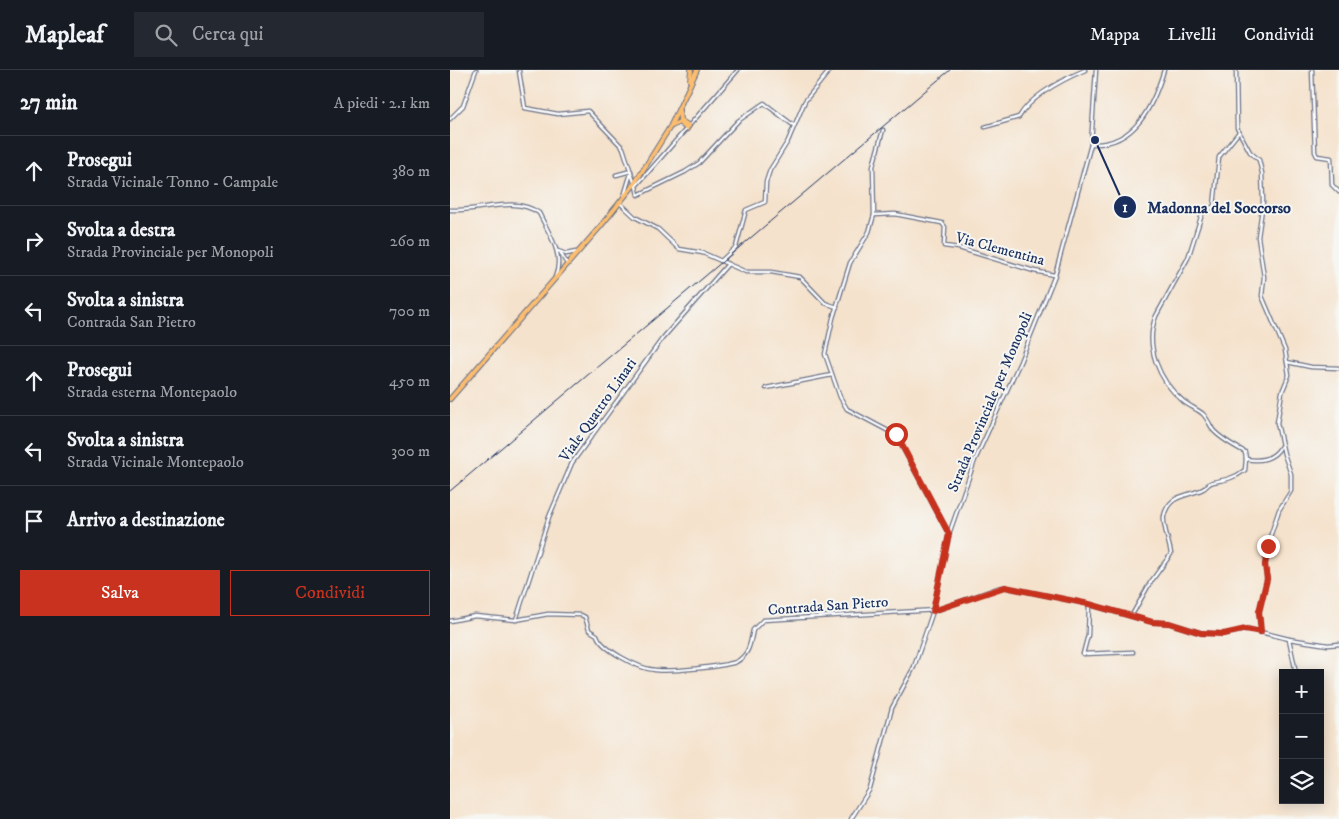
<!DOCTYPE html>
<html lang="it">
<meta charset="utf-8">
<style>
body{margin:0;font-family:"IM FELL DW Pica",serif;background:#242831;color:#f1f3f6}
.controls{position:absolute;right:15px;bottom:15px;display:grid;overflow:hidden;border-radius:0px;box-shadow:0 2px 12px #0003}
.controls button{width:45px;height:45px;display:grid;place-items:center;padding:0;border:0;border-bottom:1px solid #363941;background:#171b24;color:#f1f3f6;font:25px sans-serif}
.stop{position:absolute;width:15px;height:15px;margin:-11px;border:4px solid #c8321e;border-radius:50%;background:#fff}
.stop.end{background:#c8321e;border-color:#fff;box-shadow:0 1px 5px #0008}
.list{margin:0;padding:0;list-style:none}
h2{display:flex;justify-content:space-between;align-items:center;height:65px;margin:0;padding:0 20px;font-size:21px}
h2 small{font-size:16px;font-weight:400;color:#9ea1a6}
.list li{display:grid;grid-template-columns:32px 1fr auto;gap:15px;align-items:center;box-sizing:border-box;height:70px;padding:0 20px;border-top:1px solid #363941}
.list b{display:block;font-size:19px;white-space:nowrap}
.list p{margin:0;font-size:16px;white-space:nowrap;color:#9ea1a6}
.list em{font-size:16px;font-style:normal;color:#9ea1a6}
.actions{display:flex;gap:10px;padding:15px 20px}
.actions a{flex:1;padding:11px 0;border:1px solid #c8321e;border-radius:0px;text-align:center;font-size:18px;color:#c8321e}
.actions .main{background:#c8321e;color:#fff}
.icon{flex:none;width:28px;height:28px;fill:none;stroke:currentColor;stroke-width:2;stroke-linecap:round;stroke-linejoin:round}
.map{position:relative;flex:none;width:889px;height:749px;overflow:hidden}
header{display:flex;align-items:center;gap:30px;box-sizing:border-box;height:70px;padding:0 25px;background:#171b24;border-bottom:1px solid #363941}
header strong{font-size:24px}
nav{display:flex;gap:28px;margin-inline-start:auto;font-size:18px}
.search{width:350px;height:45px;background:#242831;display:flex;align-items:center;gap:12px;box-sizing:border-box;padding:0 18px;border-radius:0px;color:#9ea1a6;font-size:19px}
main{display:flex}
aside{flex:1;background:#171b24}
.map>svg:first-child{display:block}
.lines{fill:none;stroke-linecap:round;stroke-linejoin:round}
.minor-casing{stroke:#676e84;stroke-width:5}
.major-casing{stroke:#676e84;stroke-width:6}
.minor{stroke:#fff;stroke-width:2.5}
.major{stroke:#fcbd6f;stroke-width:4}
.rail{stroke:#1b2f5e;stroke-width:1}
.route{stroke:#c8321e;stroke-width:6}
.labels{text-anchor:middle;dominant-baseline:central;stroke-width:4;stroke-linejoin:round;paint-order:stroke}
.street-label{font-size:15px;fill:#1b2f5e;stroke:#f6f6f2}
.leader{fill:none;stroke:#1b2f5e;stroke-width:2}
.callout-dot{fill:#1b2f5e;stroke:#f6f6f2;stroke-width:2}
.mark-label{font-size:15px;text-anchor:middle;font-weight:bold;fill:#fff}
.callout-label{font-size:16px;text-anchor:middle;font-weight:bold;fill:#1b2f5e;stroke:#f6f6f2;stroke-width:4;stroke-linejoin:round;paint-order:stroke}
</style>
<header>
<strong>Mapleaf</strong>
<div class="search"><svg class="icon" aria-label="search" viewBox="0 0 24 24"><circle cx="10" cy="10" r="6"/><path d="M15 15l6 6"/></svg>Cerca qui</div>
<nav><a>Mappa</a><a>Livelli</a><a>Condividi</a></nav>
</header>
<main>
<aside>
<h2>27 min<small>A piedi · 2.1 km</small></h2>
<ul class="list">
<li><svg class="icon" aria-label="ahead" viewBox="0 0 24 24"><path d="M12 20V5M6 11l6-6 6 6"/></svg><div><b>Prosegui</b><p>Strada Vicinale Tonno - Campale</p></div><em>380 m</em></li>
<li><svg class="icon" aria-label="right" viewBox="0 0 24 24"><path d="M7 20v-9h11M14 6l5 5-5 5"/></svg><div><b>Svolta a destra</b><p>Strada Provinciale per Monopoli</p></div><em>260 m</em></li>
<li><svg class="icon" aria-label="left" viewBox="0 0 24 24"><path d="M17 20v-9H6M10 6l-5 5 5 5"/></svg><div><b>Svolta a sinistra</b><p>Contrada San Pietro</p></div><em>700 m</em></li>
<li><svg class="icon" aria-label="ahead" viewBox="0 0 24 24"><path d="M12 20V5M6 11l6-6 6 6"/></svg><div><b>Prosegui</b><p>Strada esterna Montepaolo</p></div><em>450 m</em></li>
<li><svg class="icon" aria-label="left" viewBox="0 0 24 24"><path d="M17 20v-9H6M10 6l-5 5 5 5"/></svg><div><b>Svolta a sinistra</b><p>Strada Vicinale Montepaolo</p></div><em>300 m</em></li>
<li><svg class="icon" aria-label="arrive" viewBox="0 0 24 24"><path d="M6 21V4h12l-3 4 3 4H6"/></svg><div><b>Arrivo a destinazione</b></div></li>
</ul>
<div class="actions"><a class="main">Salva</a><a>Condividi</a></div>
</aside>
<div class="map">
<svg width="889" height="749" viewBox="0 0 889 749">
<rect width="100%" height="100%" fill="#f6f6f2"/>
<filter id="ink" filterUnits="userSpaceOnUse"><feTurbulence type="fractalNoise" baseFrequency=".02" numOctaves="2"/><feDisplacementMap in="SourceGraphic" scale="10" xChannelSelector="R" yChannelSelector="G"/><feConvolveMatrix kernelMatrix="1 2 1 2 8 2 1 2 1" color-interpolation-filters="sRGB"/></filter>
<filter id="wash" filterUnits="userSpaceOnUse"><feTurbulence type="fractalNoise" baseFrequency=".0096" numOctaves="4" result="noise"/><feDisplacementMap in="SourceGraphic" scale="20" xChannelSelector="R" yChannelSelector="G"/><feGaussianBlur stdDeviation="1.12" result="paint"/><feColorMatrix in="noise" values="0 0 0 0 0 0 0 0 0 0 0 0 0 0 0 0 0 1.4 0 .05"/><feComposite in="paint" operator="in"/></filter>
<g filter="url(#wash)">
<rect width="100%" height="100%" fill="#f5e2cc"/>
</g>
<g filter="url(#ink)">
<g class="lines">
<g class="minor-casing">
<g id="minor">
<path d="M288,0l-102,116 2,9 47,-23 14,-9 39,-42 26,-18 29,22"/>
<path d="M786,0l1,58 13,24 9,8 3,13 1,29 -5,35 6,40 -2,19 23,54 4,25 -7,17 -5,31 7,31 7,20v17l-12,19 -12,36 -2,19 2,14 -8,33 2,20"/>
<path d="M862,0l3,82 2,4 14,2 1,27 7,7"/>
<path d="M69,1l6,37 33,6 30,-3 35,37 11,34"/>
<path d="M0,49l13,-13 13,-36"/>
<path d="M535,57l34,-10c12,-21 45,-38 66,-47"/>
<path d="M433,60l-10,36 1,49 -5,17 -19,31 -17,55 -8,36 15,43 7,12 49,26 53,99"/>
<path d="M789,62l-20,25 -5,49 -12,8 -14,44 -32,58c-12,30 3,65 27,85 6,5 14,8 20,13 4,4 7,11 10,16 8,9 21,16 32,22l1,7c14,3 28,0 35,-13"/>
<path d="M641,74c44,2 62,-38 73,-74"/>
<path d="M166,105l15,-4"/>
<path d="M174,126l7,-23"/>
<path d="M170,133l15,14 23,12 21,20 24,4 43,19h25l29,5 25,26 12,4"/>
<path d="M0,140c28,2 65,-15 89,3 10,21 26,42 16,64"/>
<path d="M424,145l21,-1 47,9 3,4 -1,19 15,2 75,23 20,4"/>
<path d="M108,181l8,3 10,-2"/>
<path d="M111,184l6,10"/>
<path d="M271,191l15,-14 10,-37 19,-8 1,-20 4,-12 18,-29 17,-40 25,-31"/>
<path d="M837,292l24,5 28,1"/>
<path d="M316,318l66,-13"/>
<path d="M639,535l-1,30 -5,19 50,-2"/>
<path d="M682,545l18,-32 21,-29c-1,-9 -9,-31 -7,-38 5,-22 23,-19 39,-27 4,-2 5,-6 10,-7 12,-2 22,-4 32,-12l1,-11"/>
<path d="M66,550l33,-103 23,-54 90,-124 66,-75"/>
<path d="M0,551l25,-5 41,4 32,-6 33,1 4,2 4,13 8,5c4,14 42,34 58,35 16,2 65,-3 81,-8 14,-8 14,-19 17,-32l10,-10 174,-10 61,-22 7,-1 83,17 64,18 17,1 32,10 23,1 24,-5 41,10 39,6 11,-1"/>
<path d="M839,569l7,34"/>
<path d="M870,712h1"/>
<path d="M401,749l19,-30 22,-81 22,-41 19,-56 16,-77 26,-74 45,-98 35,-87 36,-131 5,-74"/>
</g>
</g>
<g class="major-casing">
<g id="major">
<path d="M240,11l1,-11"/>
<path d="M229,41l1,9 9,6"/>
<path d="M222,56l7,-4 8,7"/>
<path d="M0,329l150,-172 33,-41 37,-59 27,-57"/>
</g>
</g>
<use href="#minor" class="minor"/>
<use href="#major" class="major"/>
<path class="rail" d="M0,421l500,-421"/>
</g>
</g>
<g class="lines" filter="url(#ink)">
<path class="route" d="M446,364l53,100 -16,77 72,-24 84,17 63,18 17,1 32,10 23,1 22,-5 15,3 -2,-20 8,-33 -2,-14 3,-19"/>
</g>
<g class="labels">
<g class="street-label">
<text transform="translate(550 179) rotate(15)">Via Clementina</text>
<text transform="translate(540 332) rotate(-67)">Strada Provinciale per Monopoli</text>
<text transform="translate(148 340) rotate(-55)">Viale Quattro Linari</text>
<text transform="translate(378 536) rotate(-4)">Contrada San Pietro</text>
</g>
</g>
<path class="leader" d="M645 70L675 137"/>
<g class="callout-dot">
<circle cx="645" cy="70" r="5"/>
<circle cx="675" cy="137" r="12"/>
</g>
<g class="mark-label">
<text x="675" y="142">1</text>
</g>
<g class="callout-label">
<text x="769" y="143">Madonna del Soccorso</text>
</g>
</svg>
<div class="controls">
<button>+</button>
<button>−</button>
<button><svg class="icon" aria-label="layers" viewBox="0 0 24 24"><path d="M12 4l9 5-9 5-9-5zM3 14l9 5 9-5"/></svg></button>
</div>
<div class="stop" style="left:446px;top:364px"></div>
<div class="stop end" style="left:818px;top:476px"></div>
</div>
</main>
